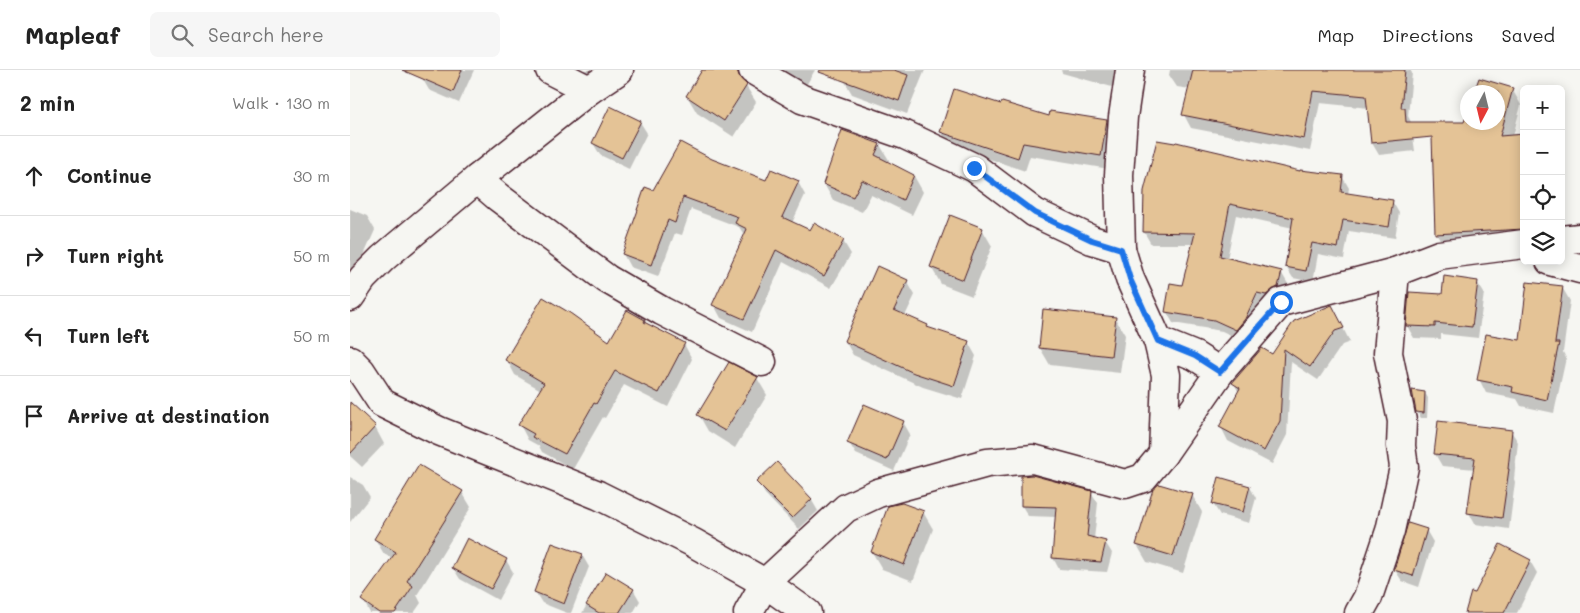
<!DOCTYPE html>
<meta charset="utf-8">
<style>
body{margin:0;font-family:Mali,sans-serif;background:#f6f6f6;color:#222}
.controls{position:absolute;right:15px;top:15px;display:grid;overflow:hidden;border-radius:8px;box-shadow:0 2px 12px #0003}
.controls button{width:45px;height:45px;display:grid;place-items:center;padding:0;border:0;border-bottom:1px solid #e0e0e0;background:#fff;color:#222;font:25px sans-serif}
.compass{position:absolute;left:1110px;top:15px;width:45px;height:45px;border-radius:50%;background:#fff;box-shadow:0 2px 12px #0003;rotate:187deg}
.stop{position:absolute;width:15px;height:15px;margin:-11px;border:4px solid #1a73e8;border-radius:50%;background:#fff}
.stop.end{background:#1a73e8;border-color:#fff;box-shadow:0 1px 5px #0008}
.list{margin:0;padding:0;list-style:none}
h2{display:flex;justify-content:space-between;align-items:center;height:65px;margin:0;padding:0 20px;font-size:21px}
h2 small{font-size:16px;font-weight:400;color:#767676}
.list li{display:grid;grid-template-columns:32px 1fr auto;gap:15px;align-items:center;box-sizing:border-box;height:80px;padding:0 20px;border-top:1px solid #e0e0e0}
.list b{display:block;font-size:19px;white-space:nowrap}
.list em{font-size:16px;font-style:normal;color:#767676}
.icon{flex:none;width:28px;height:28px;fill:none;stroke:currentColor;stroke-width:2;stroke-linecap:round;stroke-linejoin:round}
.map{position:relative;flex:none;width:1230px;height:543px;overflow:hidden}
header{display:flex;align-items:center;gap:30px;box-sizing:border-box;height:70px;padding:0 25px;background:#fff;border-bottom:1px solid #e0e0e0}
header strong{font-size:24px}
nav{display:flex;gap:28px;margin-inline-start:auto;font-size:18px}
.search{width:350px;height:45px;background:#f6f6f6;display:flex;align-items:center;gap:12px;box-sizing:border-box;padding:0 18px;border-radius:8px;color:#767676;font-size:19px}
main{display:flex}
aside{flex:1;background:#fff}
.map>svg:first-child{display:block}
.shadow{fill:#0003}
.building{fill:#e4c396;stroke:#4a1f2b}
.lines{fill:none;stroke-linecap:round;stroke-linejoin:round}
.minor-casing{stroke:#4a1f2b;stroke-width:31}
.minor{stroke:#f6f6f2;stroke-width:28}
.route{stroke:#1a73e8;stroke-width:6}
</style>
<header>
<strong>Mapleaf</strong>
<div class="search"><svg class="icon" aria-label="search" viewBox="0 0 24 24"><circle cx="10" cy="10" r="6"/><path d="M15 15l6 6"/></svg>Search here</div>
<nav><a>Map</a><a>Directions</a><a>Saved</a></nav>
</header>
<main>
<aside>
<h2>2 min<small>Walk · 130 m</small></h2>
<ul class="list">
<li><svg class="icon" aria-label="ahead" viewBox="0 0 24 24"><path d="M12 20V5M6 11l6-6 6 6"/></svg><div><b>Continue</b></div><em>30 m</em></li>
<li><svg class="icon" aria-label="right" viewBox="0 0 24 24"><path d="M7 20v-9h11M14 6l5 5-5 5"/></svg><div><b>Turn right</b></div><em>50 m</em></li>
<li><svg class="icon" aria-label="left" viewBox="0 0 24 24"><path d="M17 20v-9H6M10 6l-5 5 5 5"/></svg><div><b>Turn left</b></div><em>50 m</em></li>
<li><svg class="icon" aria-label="arrive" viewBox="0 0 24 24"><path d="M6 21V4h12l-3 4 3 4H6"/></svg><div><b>Arrive at destination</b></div></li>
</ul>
</aside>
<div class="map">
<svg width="1230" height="543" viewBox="0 0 1230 543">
<rect width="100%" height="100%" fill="#f6f6f2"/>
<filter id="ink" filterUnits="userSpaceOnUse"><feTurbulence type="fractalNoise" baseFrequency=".02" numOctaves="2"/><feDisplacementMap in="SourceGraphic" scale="10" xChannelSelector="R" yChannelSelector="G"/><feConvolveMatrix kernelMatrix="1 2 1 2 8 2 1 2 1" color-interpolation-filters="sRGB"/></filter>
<g filter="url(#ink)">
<g class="shadow">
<path d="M76,0h48l-15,33 -30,-13 -7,-12z"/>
<path d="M219,0h30l-13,12z"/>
<path d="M354,0h18l24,16 10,16 -22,35 -37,-24 -10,-17z"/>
<path d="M422,0h43l-11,19z"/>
<path d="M498,0h77l-18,44 -55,-20 -8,-14z"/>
<path d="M711,0h56l-5,17 -50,-14z"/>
<path d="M820,0h240l2,3 -4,43 3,6 4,29 -36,4 -7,-12 -3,-35 -49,-5 -10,48 -119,-23 -7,-13 6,-26 -13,-2 -8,-12z"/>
<path d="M1130,9l32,10 9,16 -8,31h11v109l-78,5 -9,-16 31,-112h30v-30h-23z"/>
<path d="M652,36l48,12 56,3 8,14 -5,34 -79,-13 -5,15 -76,-26 -8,-13z"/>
<path d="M290,52l7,11 -18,36 -29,-14 -7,-12z"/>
<path d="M530,75l9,15 -2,3 27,13 9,16 -11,23 -41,-20 -9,17 -29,-12 -9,-16z"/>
<path d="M361,90l55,22h32l7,13 -13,28 19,9 3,-7 29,16 8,13 -20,34 -48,-26 -31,70 -31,-14 -7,-13 31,-69 -6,-9 -48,-18 -9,26 -7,-2 -17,44 -28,-10 -7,-13 31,-63z"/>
<path d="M951,103l41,3 7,12 -1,6 44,7 7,12 -4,25 -46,-7 -5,28 -26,-5 -5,28 -20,-4 -7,-11 7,-39 -57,-13 -9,44 54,13 7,12 -4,14 -41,43 -21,-10 -49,-8 -7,-12 17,-24 10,-43h-42l-7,-12z"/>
<path d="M0,139l17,7 8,14 -25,57z"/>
<path d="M632,159l10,17 -20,50 -31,-12 -10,-17z"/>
<path d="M557,211l8,14 -10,21 22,10 2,3 39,13 8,14 -14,43 -39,-12 -70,-32 -8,-14z"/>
<path d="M1127,212l7,11 -6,45 -37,-4v5l-27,-1 -7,-12 36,-31z"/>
<path d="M1212,217l8,14 -7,51 3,6 -12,55 -33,-7 -4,-7 -31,-6 -7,-14 42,-37z"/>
<path d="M765,248l10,17 -5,38 -70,-8 -10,-17z"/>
<path d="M989,250l11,22 -8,3 -24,35 -27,-18 -4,73 -15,29 -44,-23 -7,-14 18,-34 -5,-10 38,-27 23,-34z"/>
<path d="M294,251l3,4 37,19 8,15 -24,48 -44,-22 -19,33 -2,-1 -30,52 -31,-17 -3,-6 -11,-6 -8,-15 21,-35 -26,-15 -8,-15 103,-17z"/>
<path d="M407,308l10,17 -32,53 -27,-17 -9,-16z"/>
<path d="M1075,323l3,5 -1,20h-6l-4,-6z"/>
<path d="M0,334l25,23 9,17 -22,23 -12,-11z"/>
<path d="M553,352l7,12 -16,37 -38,-17 -7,-11z"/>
<path d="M1161,361l7,11 -4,37 1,3 -6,47 -34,-5 -6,-11 6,-44 -33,-3 -7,-12z"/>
<path d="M0,407l13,8 7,12 -20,25z"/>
<path d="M408,412l53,17 7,12 -19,18 -34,-35z"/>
<path d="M900,417l6,11 -7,25 -29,-8 -7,-11z"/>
<path d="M112,422l9,15 -54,88 4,8 -7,10h-44l-7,-13 30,-41 -9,-5 -9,-15z"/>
<path d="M741,422l7,11 -4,36 11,3 7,11 -5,19 -48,-3 -6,-11 3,-41 -28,-1 -6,-10z"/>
<path d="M842,425l10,17 -19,61 -36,-11 -10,-17z"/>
<path d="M573,442l10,17 -20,52 -31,-12 -10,-17z"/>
<path d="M1076,460l7,12 -14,45 -17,-6 -7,-11z"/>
<path d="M1151,476l29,15 7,12 -20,40h-51z"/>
<path d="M232,485l7,12 -18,46h-4l-25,-10 -7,-11z"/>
<path d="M156,490l7,12 -15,28 -38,-21 -7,-11z"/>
<path d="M257,503l26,16 7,12 -7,12h-51z"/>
</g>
<g class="building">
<path d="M52,0h60l-9,22z"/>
<path d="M352,0h35l3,8 7,7 -23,36 -38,-25z"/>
<path d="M470,0h74l14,5 -9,26 -80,-29z"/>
<path d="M843,0h212l-4,38h4l1,14h58l4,-11v11h30v-30h-24l5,-14 34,10 -13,48 24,-2v95l-89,5 -3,-97 -61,6 -5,-47 -53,-5 -9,48 -122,-24z"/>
<path d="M604,19l47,15 1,-2 47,14 1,-5 57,9 -6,36 -78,-13 -5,15 -78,-26z"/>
<path d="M260,36l31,15 -19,37 -30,-15z"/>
<path d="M492,60l38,14 -5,11 39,20 -11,25 -41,-20 -9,17 -30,-13z"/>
<path d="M807,70l18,3 1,-1 124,29v-1l43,5 -2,17 52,8 -4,27 -46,-7 -5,28 -26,-5 -6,28 -21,-4 8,-49 -63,-14 -10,52 62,15 -4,16 -12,8 -9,-2 -12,26 -9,11 -22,-10 -49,-8 5,-29 12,2 13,-52 -52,-1 1,-41z"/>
<path d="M330,72l32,17 54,21 5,-11 28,12 -17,36 28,13 4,-7 30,17 -20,36 -48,-26 -32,69 -32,-14 35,-76 -12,-6 3,-6 -55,-20 -8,26 -7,-3 -17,45 -29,-11 16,-44h-1l8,-23 8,3z"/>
<path d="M600,145l33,13 -20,52 -33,-13z"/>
<path d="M527,196l31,14 -14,30 34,15 -1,2 42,14 -15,45 -40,-13 -70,-32z"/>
<path d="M1094,206l34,5 -6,46 -37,-4v4l-29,-1 3,-34 33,2z"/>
<path d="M1177,212l36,4 -8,57h4l-12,57 -35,-8 1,-5 -36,-7 9,-46 34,6z"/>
<path d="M193,227l27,16 39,28 18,-31 18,10 -1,2 41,21 -26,50 -44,-22 -19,33 -2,-1 -29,51 -33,-17 2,-3 -16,-9 26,-42 -39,-23z"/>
<path d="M982,235l12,23 -9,3 -25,36 -26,-18 -4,72 -16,30 -45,-24 21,-39 -8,-5 30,-35 10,6 22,-33z"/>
<path d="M693,239l73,8 -5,39 -72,-8z"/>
<path d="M379,292l29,15 -33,54 -28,-16z"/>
<path d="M1062,320l13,2 -1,21 -8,-1z"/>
<path d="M0,332l26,24 -26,28z"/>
<path d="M514,334l40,17 -17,39 -40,-17z"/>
<path d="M1088,351l74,9 -4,39h1l-7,49 -35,-5 8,-55 -41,-4z"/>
<path d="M427,392l35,37 -20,19 -36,-36z"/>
<path d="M69,395l44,26 -56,90 6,5 -18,27h-16l-18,-13 35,-48 -22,-13z"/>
<path d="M682,405l60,16 -5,45 19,5 -5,21 -49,-4 4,-51 -35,-1v-30z"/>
<path d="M869,407l31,9 -7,26 -31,-8z"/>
<path d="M809,414l34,10 -20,62 -37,-11 17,-56z"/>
<path d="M552,433l22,8 -20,54 -33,-13 17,-46z"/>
<path d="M1058,453l19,6 -14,47 -19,-6z"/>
<path d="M117,468l40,21 -16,30 -39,-21z"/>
<path d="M202,473l31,11 -19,50 -30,-12z"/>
<path d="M1150,474l31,16 -27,53h-39l6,-21 4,1z"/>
<path d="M256,502l28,17 -15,24h-20l-13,-8z"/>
</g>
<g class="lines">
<g class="minor-casing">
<g id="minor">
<path d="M200,0l39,20"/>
<path d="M403,0l49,29 103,36 70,33 60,45 57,27 29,9"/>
<path d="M780,0l-7,47 -4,58 2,74 9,30 28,62 8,34 -3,79"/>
<path d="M127,109l21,18 109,82 55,32 100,51"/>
<path d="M1211,170l19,-2"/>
<path d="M1200,191l30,8"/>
<path d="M0,227l13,-19 20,-20 94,-79 112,-89 30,-20"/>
<path d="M808,271l37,15 25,16"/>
<path d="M0,290l11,11 21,32 57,28 159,64 94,47 73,41 42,30"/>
<path d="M398,543l17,-30 81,-75 32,-15 109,-30 46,-4 92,25 18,-6 20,-24 57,-82 61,-70 114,-30 44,-17 85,-11"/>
<path d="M1009,543l9,-16 22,-66 14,-64 -3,-21 1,-25 -14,-68 7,-81"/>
</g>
</g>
<use href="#minor" class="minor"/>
</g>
</g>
<g class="lines" filter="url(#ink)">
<path class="route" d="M624,98l61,45 57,27 29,9 9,30 28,62 37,15 25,16 61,-70"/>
</g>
</svg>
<div class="controls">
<button>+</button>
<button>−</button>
<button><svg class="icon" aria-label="locate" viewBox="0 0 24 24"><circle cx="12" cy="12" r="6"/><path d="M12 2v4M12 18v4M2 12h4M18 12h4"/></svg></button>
<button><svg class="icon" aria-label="layers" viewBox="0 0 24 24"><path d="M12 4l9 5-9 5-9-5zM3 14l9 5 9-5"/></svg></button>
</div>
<svg class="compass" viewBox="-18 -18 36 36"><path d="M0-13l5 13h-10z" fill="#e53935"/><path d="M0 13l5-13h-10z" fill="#767676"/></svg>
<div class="stop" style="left:931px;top:232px"></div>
<div class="stop end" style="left:624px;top:98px"></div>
</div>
</main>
